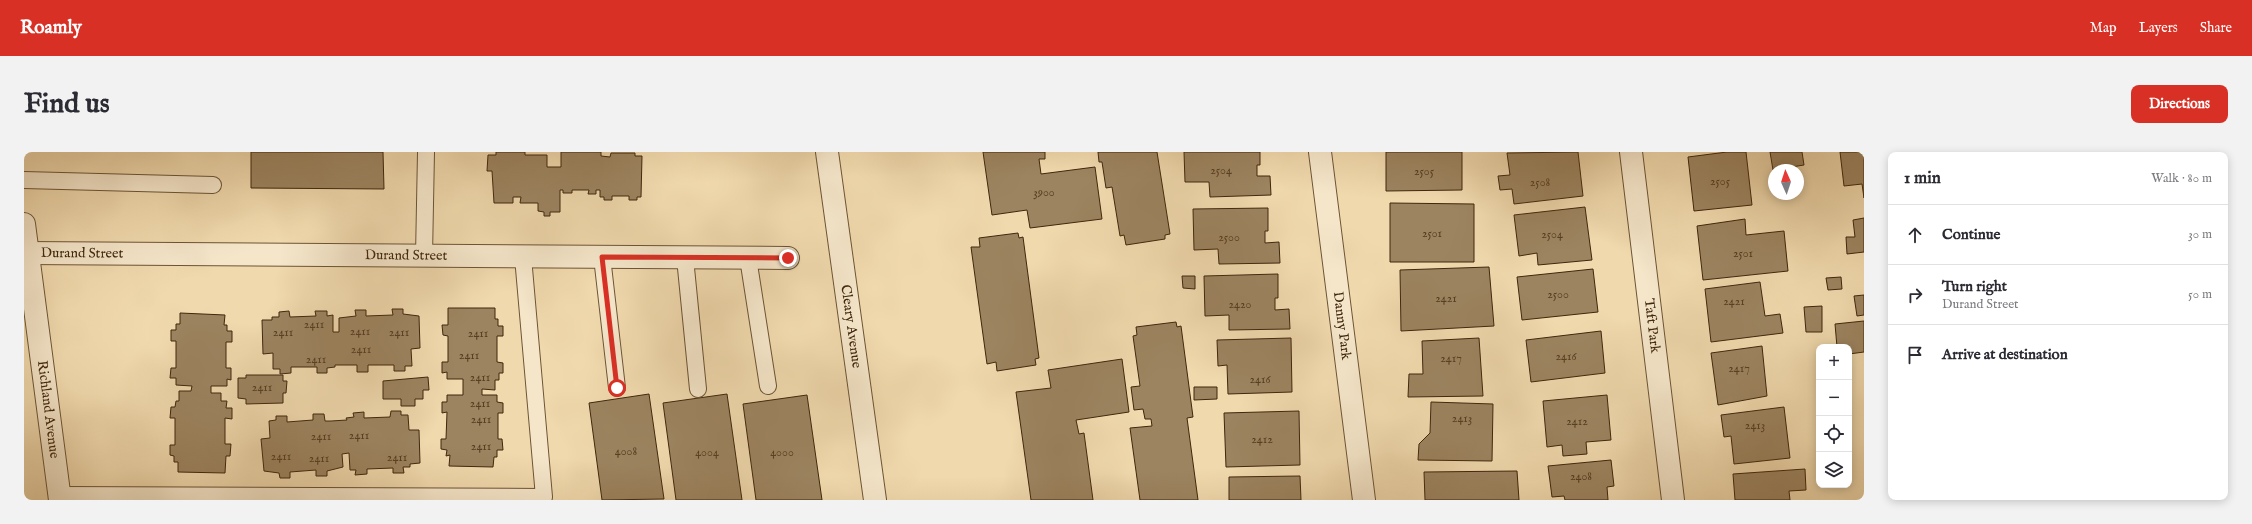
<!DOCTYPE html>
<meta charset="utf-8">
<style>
body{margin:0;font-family:"IM FELL English",serif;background:#f2f2f3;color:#2b2b33}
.controls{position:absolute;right:12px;bottom:12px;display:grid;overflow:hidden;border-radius:8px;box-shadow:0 2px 10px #0003}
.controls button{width:36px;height:36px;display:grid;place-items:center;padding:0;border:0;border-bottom:1px solid #e1e1e2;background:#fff;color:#2b2b33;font:20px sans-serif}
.compass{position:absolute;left:1744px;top:12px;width:36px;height:36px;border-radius:50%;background:#fff;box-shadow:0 2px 10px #0003;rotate:357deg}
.stop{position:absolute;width:12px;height:12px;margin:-9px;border:3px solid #d93025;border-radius:50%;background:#fff}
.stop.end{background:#d93025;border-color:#fff;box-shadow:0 1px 4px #0008}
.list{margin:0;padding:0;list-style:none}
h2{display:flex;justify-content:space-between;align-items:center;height:52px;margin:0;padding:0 16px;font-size:17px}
h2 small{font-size:13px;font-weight:400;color:#7c7c81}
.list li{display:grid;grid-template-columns:26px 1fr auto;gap:12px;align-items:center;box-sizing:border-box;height:60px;padding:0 16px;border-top:1px solid #e1e1e2}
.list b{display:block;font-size:15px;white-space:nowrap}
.list p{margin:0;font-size:13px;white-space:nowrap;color:#7c7c81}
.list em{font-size:13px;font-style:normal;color:#7c7c81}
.icon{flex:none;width:22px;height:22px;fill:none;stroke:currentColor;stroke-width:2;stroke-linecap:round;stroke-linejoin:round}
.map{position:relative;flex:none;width:1840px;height:348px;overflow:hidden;border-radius:8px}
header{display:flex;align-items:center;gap:24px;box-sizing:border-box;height:56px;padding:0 20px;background:#d93025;color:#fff}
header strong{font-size:19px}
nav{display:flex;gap:22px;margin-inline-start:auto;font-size:14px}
.intro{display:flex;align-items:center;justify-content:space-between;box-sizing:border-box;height:96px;padding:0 24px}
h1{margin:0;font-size:28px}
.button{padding:10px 18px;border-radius:8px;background:#d93025;color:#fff;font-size:14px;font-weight:700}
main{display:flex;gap:24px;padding:0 24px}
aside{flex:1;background:#fff;border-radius:8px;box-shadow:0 2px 10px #0003}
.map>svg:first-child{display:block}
.building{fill:#9c8460;stroke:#40270d}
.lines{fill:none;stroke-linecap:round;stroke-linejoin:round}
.service-casing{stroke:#6c5435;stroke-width:18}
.minor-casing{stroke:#6c5435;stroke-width:24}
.tertiary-casing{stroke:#6c5435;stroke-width:24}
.service{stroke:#f5e6ca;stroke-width:16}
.minor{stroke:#f5e6ca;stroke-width:22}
.tertiary{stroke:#f5e6ca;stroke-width:22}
.route{stroke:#d93025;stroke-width:5}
.labels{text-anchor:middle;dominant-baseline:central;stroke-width:4;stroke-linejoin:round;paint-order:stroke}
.number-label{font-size:12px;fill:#573e22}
.street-label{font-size:14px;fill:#40270d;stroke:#f5e6ca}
</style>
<header>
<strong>Roamly</strong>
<nav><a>Map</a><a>Layers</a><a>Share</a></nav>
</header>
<div class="intro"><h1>Find us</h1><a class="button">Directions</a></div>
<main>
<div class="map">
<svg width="1840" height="348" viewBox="0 0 1840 348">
<rect width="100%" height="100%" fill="#f0d9ad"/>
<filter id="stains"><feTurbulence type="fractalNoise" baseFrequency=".005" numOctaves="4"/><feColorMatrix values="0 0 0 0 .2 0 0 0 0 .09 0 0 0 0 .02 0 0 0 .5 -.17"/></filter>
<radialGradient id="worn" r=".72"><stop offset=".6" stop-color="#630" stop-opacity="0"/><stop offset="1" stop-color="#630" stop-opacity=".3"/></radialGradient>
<g class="building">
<path d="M227,0h132l1,37 -133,-1z"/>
<path d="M472,0h29v3h22v12h14v-15h40v4l9,1 1,-4h24v3h7l-1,41h-4v3h-8v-4h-17v4h-8v-3h-4v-7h-4v4h-8l1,-4h-17v3h-9v-3h-3v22h-10v4h-6v-4l-6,-1v-8h-18l1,-6h-8v6h-19l-2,-32h-5l1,-16h8z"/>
<path d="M959,0h62v7h-6l2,15 54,-7 7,52 -72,9 -3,-18 -35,5z"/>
<path d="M1074,0h59l13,82 -5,1v4l-39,6 -2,-10 -4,1 -8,-49 -6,1 -4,-26h-3z"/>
<path d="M1160,0h76v13h-3v11h13l1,19 -61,2 -1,-15h-24z"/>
<path d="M1362,0h76v38l-76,1z"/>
<path d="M1554,0l5,44 -69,8 -2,-15 -12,1 -2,-14 12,-1 -3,-22z"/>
<path d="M1703,0h19l6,53 -58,6 -6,-54z"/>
<path d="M1746,0h32l2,13 -31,5z"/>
<path d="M1816,0h24v46l-2,-14 -18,2z"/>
<path d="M1366,51l84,1v58h-84z"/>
<path d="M1561,55l7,53 -54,5 -1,-12 -18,3 -5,-41z"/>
<path d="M1244,56v23h-3v12l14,-1 1,21 -61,1 -1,-15 -24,1 -1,-41z"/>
<path d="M1840,66v34l-17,2 -1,-17h9l-2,-17z"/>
<path d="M1721,67l1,16 38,-4 4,40 -85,9 -6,-54z"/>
<path d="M994,81l1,5 4,-1 16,121 -4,1 1,6 -39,6 -1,-9 -9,2 -16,-117h9l-1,-9z"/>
<path d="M1465,115l5,59 -93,5 -1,-61z"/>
<path d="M1569,117l5,43 -76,8 -5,-43z"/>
<path d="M1254,122v24h-3v12l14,-1 1,20 -61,1v-15l-24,1 -1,-40z"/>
<path d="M1158,124h13v13l-12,-1z"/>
<path d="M1817,125l1,12 -14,1 -2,-12z"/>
<path d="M1736,130l5,34 15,-2 3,19 -72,9 -6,-53z"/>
<path d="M1840,143v20l-7,1 -3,-20z"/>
<path d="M1798,154v26h-16l-2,-25z"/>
<path d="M424,156h47v11h3v7h5v10h-6v26l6,1v10h-4v7h-4v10l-13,-1v6h15v7l6,1v10h-5v26h4l1,11h-6v7h-3l-1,10 -44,-1 1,-11 -4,1 1,-6 -6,-1v-10h5l1,-27 -5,1v-11h5v-7h16v-16h-16v-7l-5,1v-11h6v-26l-5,-1 -1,-10h6z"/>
<path d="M368,157h11v5l16,2 1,32 -9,1 1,17h-7v5h-11v-6h-26v7h-11v-7h-22v2l-8,1v5h-10v-6h-26v6l-11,1v-5h-7v-16l-10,1 -1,-34h10v-3h7v-5l10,-1 1,6 26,-1 -1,-5h12v5l6,-1v17h6v-14l17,-2 -1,-6h11v6l27,-1z"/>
<path d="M156,161l45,2 -1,10h3v6h5v11h-6v26h5v12l-4,-1v7h-16v7h10v8h6l-1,7h6v11l-7,-1v26h6l-1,12h-4l-1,17 -47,-1v-10h-4v-6l-4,-1v-10h5v-27h-5l1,-11h4l1,-6h3v-10h12l1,-5 -16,-1v-7h-6l1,-10h5v-27h-5v-11h5v-6h4z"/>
<path d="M1840,169v31l-15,2v-7h-12l-2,-23z"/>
<path d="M1152,170l1,5 4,-1 12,91 -6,1 11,82h-58l-10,-72 22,-2 -1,-7h-6l-2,-10 -9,1 -3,-23 9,-1 -7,-50 4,-1 -1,-8z"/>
<path d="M1577,179l4,42 -74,9 -5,-42z"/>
<path d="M1267,186l1,54 -64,2 -1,-29 -9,1 -1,-26z"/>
<path d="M1455,186l4,58 -75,1 1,-23h14l-1,-33z"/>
<path d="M1738,194l5,50 -49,9 -7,-52z"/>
<path d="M1098,207l7,53 -53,8 3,14 5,-1 9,67h-62l-15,-108 35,-4 -3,-18z"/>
<path d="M222,223h37v6h4l-1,12h-3v10l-37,1v-5l-8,-1v-20h8z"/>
<path d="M404,225l1,13h-6v9h-8v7h-14v-7h-18v-18z"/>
<path d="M1170,235h23v12l-23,1z"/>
<path d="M625,242l15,105 -62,1 -13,-97z"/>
<path d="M703,242l15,106h-66l-13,-97z"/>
<path d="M783,243l15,105h-66l-13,-96z"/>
<path d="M1583,243l4,45 -25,2 1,12 -24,2 -1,-11 -15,2 -4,-46z"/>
<path d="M1407,250l62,2 -1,57 -74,-1 1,-16 11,-11z"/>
<path d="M1760,255l6,51 -56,6 -3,-28 -7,1 -3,-22z"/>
<path d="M367,259h10v4h7l1,15h10l1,33 -10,1v3h-7l1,6h-11v-5l-26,1v5l-12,1 1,-5h-6l-1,-17 -7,1 1,13 -16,4v5h-11v-6l-26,2v6h-10l-1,-5 -15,-2 -3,-32 9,-1 -1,-17 7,-1v-4h11v6l26,-2v-6h11l1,7h6l16,-1 -1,-2 8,-1 -1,-4 11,-1v6l26,-1z"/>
<path d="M1275,259l1,54 -74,2 -2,-54z"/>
<path d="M1587,308l3,26 -7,1 1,13h-43l-1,-4 -12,1 -4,-31z"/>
<path d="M1781,317l1,21 -17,1 1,9h-55l-2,-26z"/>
<path d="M1493,319l2,29h-94l-1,-28z"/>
<path d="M1276,324l1,24h-72v-23z"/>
</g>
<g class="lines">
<g class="service-casing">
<g id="service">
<path d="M0,28l189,5"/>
<path d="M400,104l2,-104"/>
<path d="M578,105l15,131"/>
<path d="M661,106l13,131"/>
<path d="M724,106l20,128"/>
<path d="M35,343l485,2 -21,-240"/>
</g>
</g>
<g class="minor-casing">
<g id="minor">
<path id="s1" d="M1296,0l44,348"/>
<path id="s2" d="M1607,0l42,348"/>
<path id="s3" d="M0,72l36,276"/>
<path id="s4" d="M0,101l764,5"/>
</g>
</g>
<g class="tertiary-casing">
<g id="tertiary">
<path id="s5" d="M803,0l48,348"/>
</g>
</g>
<use href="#service" class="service"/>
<use href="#minor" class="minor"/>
<use href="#tertiary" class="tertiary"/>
</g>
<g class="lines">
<path class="route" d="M593,236l-15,-131 186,1"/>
</g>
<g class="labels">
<g class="number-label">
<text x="1197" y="18">2504</text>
<text x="1400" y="19">2505</text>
<text x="1696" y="29">2505</text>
<text x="1516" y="30">2508</text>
<text x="1020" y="40">3900</text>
<text x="1408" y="81">2501</text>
<text x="1528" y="82">2504</text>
<text x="1205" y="85">2500</text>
<text x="1719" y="101">2501</text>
<text x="1534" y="142">2500</text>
<text x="1422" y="146">2421</text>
<text x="1710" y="149">2421</text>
<text x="1216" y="152">2420</text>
<text x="290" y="172">2411</text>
<text x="336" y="179">2411</text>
<text x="259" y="180">2411</text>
<text x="375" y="180">2411</text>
<text x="454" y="181">2411</text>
<text x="337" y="197">2411</text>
<text x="445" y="203">2411</text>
<text x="1542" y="204">2416</text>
<text x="1427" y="206">2417</text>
<text x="292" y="207">2411</text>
<text x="1715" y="216">2417</text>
<text x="456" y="225">2411</text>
<text x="1236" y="227">2416</text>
<text x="238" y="235">2411</text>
<text x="456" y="251">2411</text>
<text x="1438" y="266">2413</text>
<text x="457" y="267">2411</text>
<text x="1553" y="269">2412</text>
<text x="1731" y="273">2413</text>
<text x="335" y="283">2411</text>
<text x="297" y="284">2411</text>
<text x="1238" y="287">2412</text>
<text x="457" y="294">2411</text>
<text x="602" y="299">4008</text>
<text x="683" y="300">4004</text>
<text x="758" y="300">4000</text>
<text x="257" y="304">2411</text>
<text x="373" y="305">2411</text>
<text x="295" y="306">2411</text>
<text x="1557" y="324">2408</text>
</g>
<g class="street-label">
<text stroke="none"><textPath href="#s4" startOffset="58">Durand Street</textPath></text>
<text stroke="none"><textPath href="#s4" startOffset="382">Durand Street</textPath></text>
<text stroke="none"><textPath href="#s5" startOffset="176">Cleary Avenue</textPath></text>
<text stroke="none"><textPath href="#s1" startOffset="175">Danny Park</textPath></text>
<text stroke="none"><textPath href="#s2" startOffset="175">Taft Park</textPath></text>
<text stroke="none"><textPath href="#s3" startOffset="187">Richland Avenue</textPath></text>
</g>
</g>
<rect width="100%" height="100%" filter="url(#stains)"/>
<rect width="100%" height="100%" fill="url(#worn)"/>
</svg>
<div class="controls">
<button>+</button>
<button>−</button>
<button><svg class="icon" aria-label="locate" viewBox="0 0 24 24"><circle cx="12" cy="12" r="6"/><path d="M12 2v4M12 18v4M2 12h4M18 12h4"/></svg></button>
<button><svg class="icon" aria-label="layers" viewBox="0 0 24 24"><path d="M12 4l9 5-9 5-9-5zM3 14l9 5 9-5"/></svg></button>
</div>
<svg class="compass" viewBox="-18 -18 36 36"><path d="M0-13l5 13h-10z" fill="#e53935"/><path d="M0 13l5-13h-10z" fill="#7c7c81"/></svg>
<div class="stop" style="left:593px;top:236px"></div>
<div class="stop end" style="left:764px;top:106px"></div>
</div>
<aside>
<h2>1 min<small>Walk · 80 m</small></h2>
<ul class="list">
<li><svg class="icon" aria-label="ahead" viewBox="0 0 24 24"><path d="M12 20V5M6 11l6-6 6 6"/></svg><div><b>Continue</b></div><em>30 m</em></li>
<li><svg class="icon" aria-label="right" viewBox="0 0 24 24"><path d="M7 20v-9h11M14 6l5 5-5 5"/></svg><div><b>Turn right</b><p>Durand Street</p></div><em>50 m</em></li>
<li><svg class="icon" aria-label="arrive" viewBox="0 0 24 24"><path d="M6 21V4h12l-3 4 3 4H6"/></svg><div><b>Arrive at destination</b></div></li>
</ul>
</aside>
</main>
